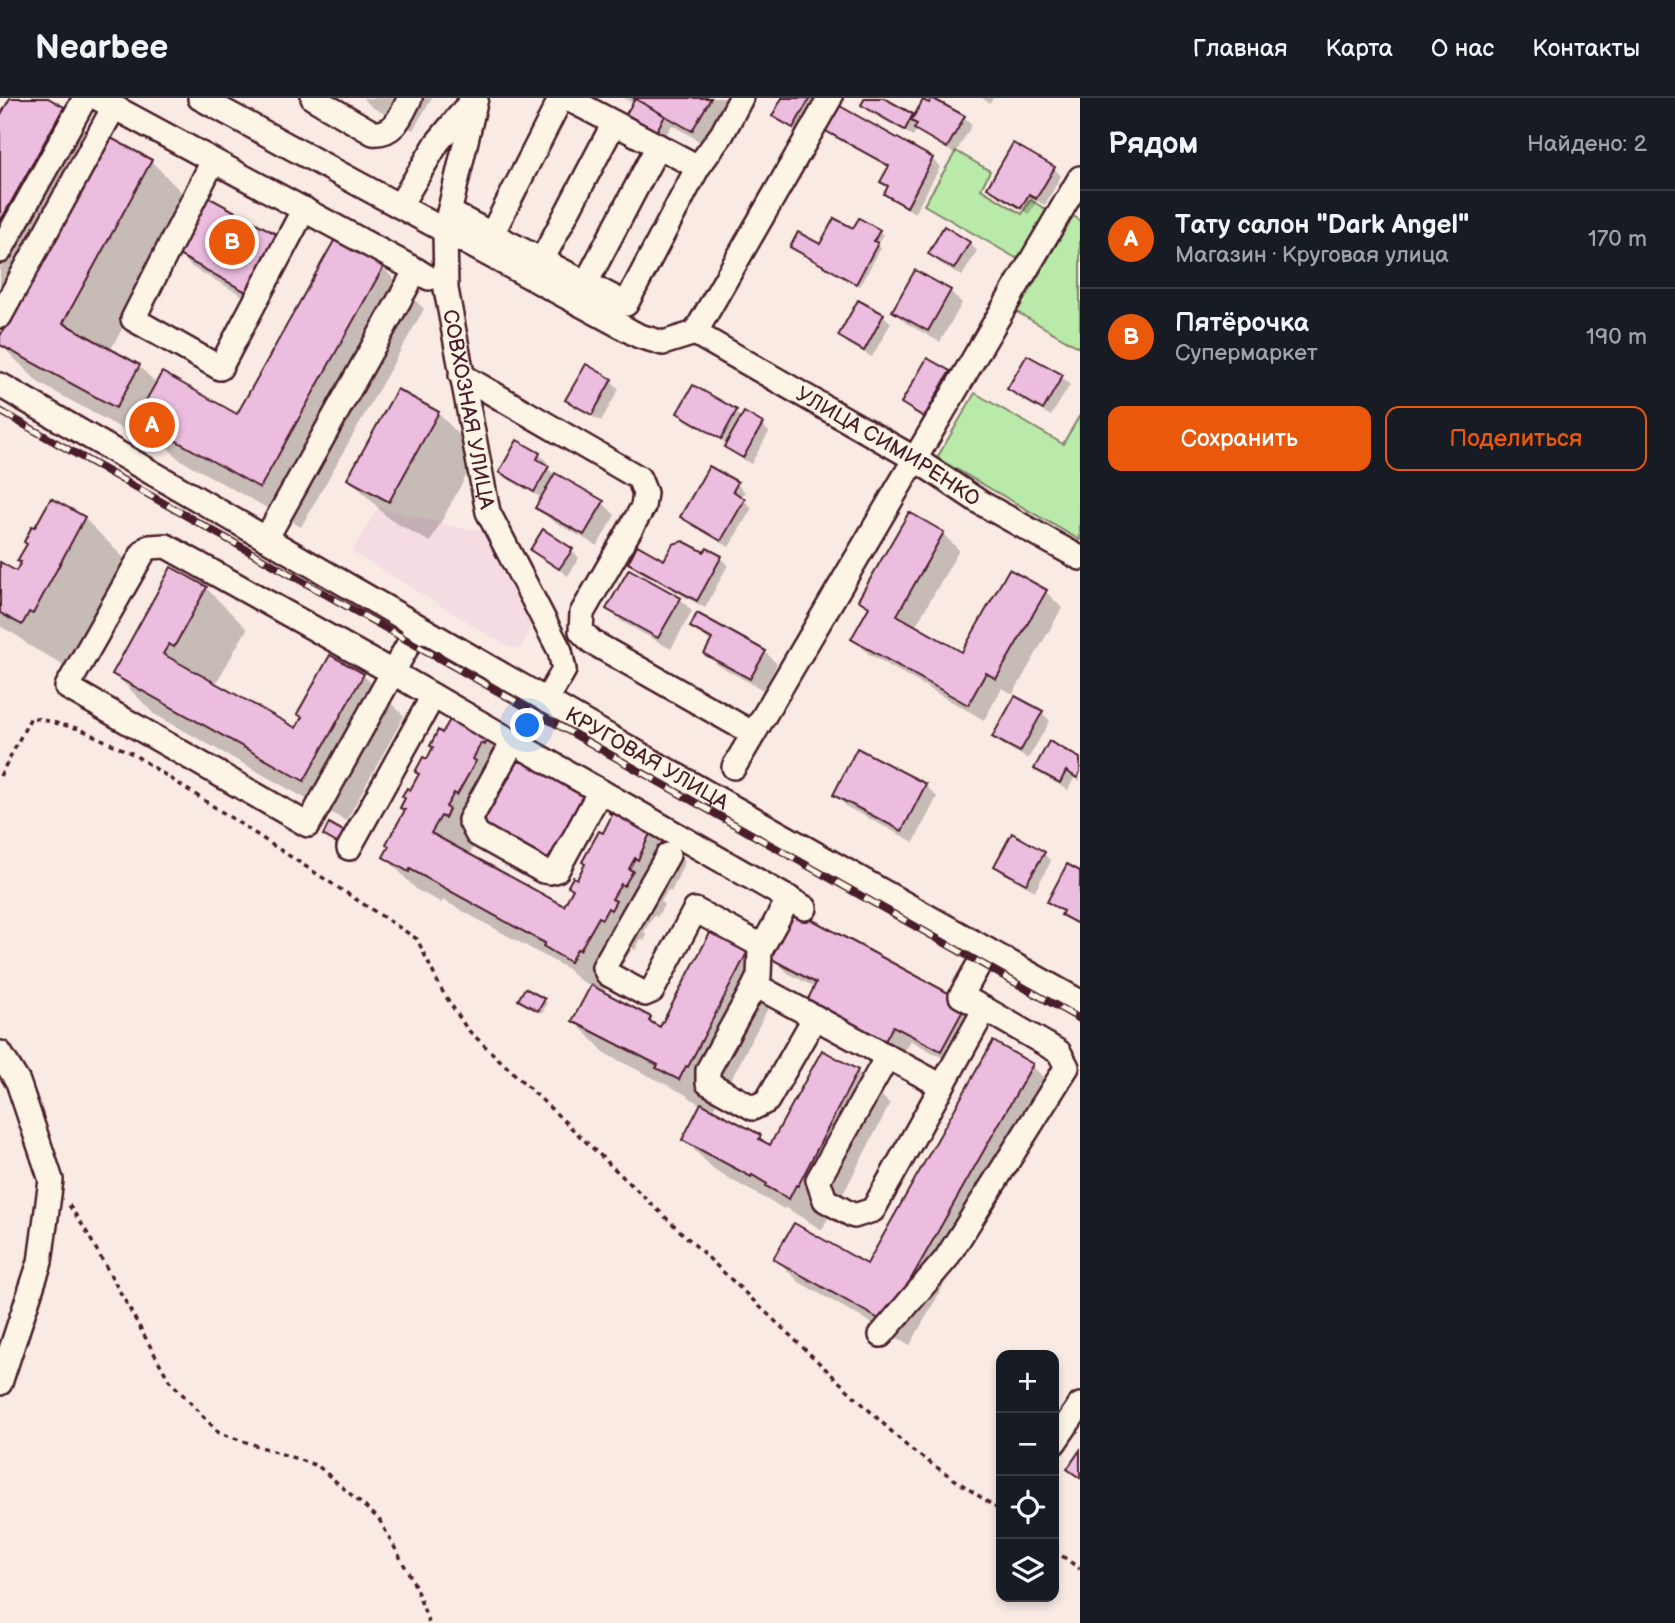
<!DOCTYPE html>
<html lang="ru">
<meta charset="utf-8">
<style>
body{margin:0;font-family:"Balsamiq Sans",sans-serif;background:#20242c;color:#f1f3f6}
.controls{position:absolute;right:21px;bottom:21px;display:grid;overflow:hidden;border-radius:14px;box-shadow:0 4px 10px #0003}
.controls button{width:63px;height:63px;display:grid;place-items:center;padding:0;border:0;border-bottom:2px solid #363941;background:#171b24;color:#f1f3f6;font:35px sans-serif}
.you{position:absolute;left:528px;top:628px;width:24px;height:24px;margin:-18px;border:5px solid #fff;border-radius:50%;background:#1a73e8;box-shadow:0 0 0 10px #1a73e833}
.badge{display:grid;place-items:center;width:46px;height:46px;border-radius:50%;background:#ea580c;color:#fff;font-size:23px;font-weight:700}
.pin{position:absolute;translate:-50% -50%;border:4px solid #fff;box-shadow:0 2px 7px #0006}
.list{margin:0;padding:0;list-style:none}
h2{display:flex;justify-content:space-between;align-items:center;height:91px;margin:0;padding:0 28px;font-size:30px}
h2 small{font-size:23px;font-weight:400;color:#9ea1a6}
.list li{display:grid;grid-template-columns:46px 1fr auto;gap:21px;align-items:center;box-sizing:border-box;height:98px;padding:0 28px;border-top:2px solid #363941}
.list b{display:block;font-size:26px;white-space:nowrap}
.list p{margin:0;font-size:23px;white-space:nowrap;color:#9ea1a6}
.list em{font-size:23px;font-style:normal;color:#9ea1a6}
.actions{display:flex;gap:14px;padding:21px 28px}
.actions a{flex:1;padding:16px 0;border:2px solid #ea580c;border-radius:14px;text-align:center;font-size:24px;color:#ea580c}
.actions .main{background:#ea580c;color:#fff}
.icon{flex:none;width:38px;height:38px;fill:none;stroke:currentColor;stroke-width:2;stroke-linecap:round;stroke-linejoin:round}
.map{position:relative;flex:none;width:1080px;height:1525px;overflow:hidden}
header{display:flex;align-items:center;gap:42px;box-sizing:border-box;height:98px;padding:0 35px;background:#171b24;border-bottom:2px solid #363941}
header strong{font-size:33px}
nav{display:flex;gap:38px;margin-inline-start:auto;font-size:24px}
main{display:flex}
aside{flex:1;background:#171b24}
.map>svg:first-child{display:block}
.built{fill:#f5dce2}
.green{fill:#b9eaa9;stroke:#82846a;stroke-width:2}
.shadow{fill:#0003}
.building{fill:#ecbddf;stroke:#4a1f2b;stroke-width:2}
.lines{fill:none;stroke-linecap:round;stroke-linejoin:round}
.minor-casing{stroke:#4a1f2b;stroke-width:28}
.path{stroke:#4a1f2b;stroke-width:3.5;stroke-dasharray:5 5;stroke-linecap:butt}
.minor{stroke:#fcf5e5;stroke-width:23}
.rail-casing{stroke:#4a1f2b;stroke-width:8}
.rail{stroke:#fcf5e5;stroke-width:5;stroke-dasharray:16;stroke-linecap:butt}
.labels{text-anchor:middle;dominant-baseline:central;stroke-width:7;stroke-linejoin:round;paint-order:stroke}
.street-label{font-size:21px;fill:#4a1f2b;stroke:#fcf5e5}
</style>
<header>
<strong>Nearbee</strong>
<nav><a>Главная</a><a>Карта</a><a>О нас</a><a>Контакты</a></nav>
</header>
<main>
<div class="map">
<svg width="1080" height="1525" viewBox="0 0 1080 1525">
<rect width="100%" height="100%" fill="#f9eae4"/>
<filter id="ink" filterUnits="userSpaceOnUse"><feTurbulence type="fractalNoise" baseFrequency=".0143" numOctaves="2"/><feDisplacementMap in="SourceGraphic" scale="14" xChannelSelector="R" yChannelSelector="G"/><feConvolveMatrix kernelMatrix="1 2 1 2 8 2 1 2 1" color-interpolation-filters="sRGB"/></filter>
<g filter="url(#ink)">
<path class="built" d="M378,409l86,22 20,1 48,95 -12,24 -11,-2 -157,-95z"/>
<g class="green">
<path d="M956,53l34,20 -9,18 41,25 8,-14 22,13 -29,49 -99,-57z"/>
<path d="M1073,118l7,4v128l-63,-36z"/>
<path d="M975,295l88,51 17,-29v125l-143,-82z"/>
</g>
<g class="shadow">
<path d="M12,0h33l18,10 23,24 -86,155v-167z"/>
<path d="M363,0h69l-19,32 -41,-23z"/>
<path d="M624,0h112l-28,48 -36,-21 -8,13 -28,-16 -8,-8 6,-10z"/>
<path d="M784,0h38l-21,36 -19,-11 -8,-8z"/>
<path d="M867,0h14l34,19 18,-17 31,17 8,8 -17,29 -31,-18 -7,-7 -4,7 -42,-23 -8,-8z"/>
<path d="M982,0h11l-3,5z"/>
<path d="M838,9l94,52 8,8 -25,46 -21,-12 -8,-7 3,-6 -7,-6 8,-14 -56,-31 -8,-7z"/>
<path d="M151,63l40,41 -81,149 29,15 18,18 81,32 145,-148 41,41 -123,218 -122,-68 -18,-18 -4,7 -118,-65 -39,-39v-4z"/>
<path d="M1054,70l7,8 -16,29 -8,-4 -8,13 -32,-19 -8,-7z"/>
<path d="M853,133h26l4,4 -6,10 4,3 -21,38 -68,-39h28z"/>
<path d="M277,139l-14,70 -70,-39 -16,-16z"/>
<path d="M969,145l8,8 -15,25 -24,-14 -8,-8z"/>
<path d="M950,193l12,12 -22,39 -34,-19 -12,-12z"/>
<path d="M883,217l8,8 -19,34 -24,-13 -8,-8z"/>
<path d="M586,269l25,14 8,8 -18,32 -26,-14 -7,-8z"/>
<path d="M949,275l8,8 -25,42 -21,-12 -8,-8z"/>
<path d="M1062,279l8,8 -19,31 -34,-19 -8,-8z"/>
<path d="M736,314l6,6 20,7 7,7 -18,32 -17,-10 -8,-7 2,-3 -41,-23 -8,-8z"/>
<path d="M438,315l40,41 -48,88 -41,-23 -40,-41z"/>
<path d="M539,356l8,8 -2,4 10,9 48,28 12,12 -18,31 -47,-27 -13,-12 5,-9 -33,-18 -8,-8z"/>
<path d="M710,370l27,16 8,8 -4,6 11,10 -23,39 -39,-23 -8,-8z"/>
<path d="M909,416l34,20 16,16 -44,77 47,27 84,-62 16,16 -49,86 -11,-6 -18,32 -115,-66 -16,-16 17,-29 -9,-9z"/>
<path d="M84,420l41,41 -51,95 -4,-2 -6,13 -36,-20 -9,-8 -19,-11v-62l17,9z"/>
<path d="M532,452h40l7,8 -11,18z"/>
<path d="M705,457l15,2 8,8 -23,43 -68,-38 -7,-8h35z"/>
<path d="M206,490l41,41 -32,56 82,46 66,-56 41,41 -58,105 -192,-107 -40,-41z"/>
<path d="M680,501l12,12 -21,38 -50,-28 -12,-12z"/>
<path d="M692,528l73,26 12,12 -14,26 -45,-25 -12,-12 6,-10z"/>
<path d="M1042,615l8,8 -22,38 -26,-15 -8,-8z"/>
<path d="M487,642l28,28 37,95 -59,-31 -6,-8 -9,16 3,3 -3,6 -4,-2 -5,8 95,53 39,-73 49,-6 33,32 -14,31 -3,-2 -7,12 3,3 -7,12 -3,-2 -10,17 3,3 -3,6 -3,-2 -6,11 -3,-2 -19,34 -3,-2 -7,13 47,25 11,11 86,-77 33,33 -59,114 -2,-1 -7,13 48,26 11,11 86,-77 33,33 -59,113 -2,-1 -7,14 -37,-23 -1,2 -67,-37 -33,-32 18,-34 -19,-13 -77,-39 -32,-33 18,-34 -14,-8 -10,-10 -125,-69 -1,3 -25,-13 -32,-33 21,-45 -4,-4 26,-46z"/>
<path d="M858,652l67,35 12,12 -23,45 -67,-35 -12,-12z"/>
<path d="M1080,662v21l-6,-3 -6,12 -24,-14 -8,-7z"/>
<path d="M1043,755l8,8 -16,30 -31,-17 -8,-8z"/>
<path d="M1080,775v54l-9,-5 -7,-9 -15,-12z"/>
<path d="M772,859l194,48 16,16 -25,45 -47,-26 -8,15 -76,-40 -16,-16 6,-11 -28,-15z"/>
<path d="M521,902h23l3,4 -5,9z"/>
<path d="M1031,967l24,24 -145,256 -111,-63 -24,-24 92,9z"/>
</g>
<g class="building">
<path d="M10,0h38l16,9 -64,115v-106z"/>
<path d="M634,0h77l-19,33z"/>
<path d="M782,0h28l-17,30 -21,-12z"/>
<path d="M865,0h19l29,16 -8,16 -44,-25z"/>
<path d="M932,0l33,18 -18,32 -33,-19 3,-5 -6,-3 12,-21 6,3z"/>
<path d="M635,1l30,17 -9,16 -30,-18z"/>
<path d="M838,7l95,53 -26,49 -23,-13 4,-8 -8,-4 9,-16 -65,-36z"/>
<path d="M109,39l43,23 -89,163 77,42 -24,43 -116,-63v-9z"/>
<path d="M1013,45l42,24 -19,32 -7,-5 -8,14 -34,-20z"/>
<path d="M206,98l72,39 -32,57 -71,-39z"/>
<path d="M834,120l19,10 6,-10 21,12 -6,11 4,2 -22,41 -66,-37 8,-15 22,12z"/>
<path d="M944,128l26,16 -16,27 -26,-15z"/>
<path d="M335,141l49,27 -124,222 -124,-70 26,-46 75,42z"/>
<path d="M915,172l36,20 -23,41 -36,-20z"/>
<path d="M858,202l26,14 -20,37 -26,-15z"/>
<path d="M1027,257l36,20 -20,35 -36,-21z"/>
<path d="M927,260l23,13 -26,46 -23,-14z"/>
<path d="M586,266l26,15 -20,36 -27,-15z"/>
<path d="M693,287l44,25 -16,29 -44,-26z"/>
<path d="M397,291l42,23 -50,90 -42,-23z"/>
<path d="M744,314l19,11 -20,35 -19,-11z"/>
<path d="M517,342l23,13 -3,6 12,7 -15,26 -35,-20z"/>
<path d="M709,368l29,16 -5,9 12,8 -24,42 -41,-24z"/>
<path d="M555,375l49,28 -20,34 -49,-27z"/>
<path d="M51,400l34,19 -52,97 -4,-2 -7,13 -22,-12v-51l16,9 5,-9 -4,-1 10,-17 -3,-2 8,-16 3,1z"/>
<path d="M909,414l35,20 -47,83 65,37 47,-83 38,21 -51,89 -10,-6 -18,32 -117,-66 18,-32 -11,-7z"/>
<path d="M543,431l30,20 -14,20 -29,-19z"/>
<path d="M683,443l21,11 3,-4 15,8 -25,45 -69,-38 9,-18 27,15 9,-16z"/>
<path d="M171,469l36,20 -33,60 -5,-3 -6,10 133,74 6,-11 -5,-3 33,-59 34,19 -60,107 -192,-107z"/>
<path d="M629,471l52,29 -23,40 -52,-29z"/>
<path d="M697,515l69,38 -16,28 -46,-25 8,-15 -22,-12z"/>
<path d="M1015,598l28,15 -23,41 -28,-15z"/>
<path d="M451,620l37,20 -3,7 -4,-2 -8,16 3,2 -19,34 -3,-2 -8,14 3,2 -4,9 -4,-2 -10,17 133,73 9,-17 -5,-3 5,-9 4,2 8,-15 -3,-2 17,-31 4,2 9,-18 -3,-2 4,-8 40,22 -15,33 -3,-2 -6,11 4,2 -9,15 -3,-2 -9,15 4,2 -5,9 -3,-2 -6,11 -3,-2 -19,33 -3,-1 -7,13 -27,-16 2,-3 -6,-3 -129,-71 -1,3 -26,-15 6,-11 -3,-2 19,-34 -5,-2 5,-10 -3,-2 5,-8 3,2 9,-16 -4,-2 8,-15 4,2 6,-12 -3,-1 8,-16 4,3z"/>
<path d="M1049,643l31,17v14l-3,6 -11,-7 -6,12 -26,-14z"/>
<path d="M857,650l69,36 -24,47 -69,-36z"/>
<path d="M518,664h8l58,34v7l-33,57h-7l-58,-34 -1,-7z"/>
<path d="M329,725l20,11 -7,12 -19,-11z"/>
<path d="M1012,735l33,19 -19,32 -32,-18z"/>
<path d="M1067,766l13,7v49l-2,4 -17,-9 2,-4 -16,-9z"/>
<path d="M796,813l171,92 -26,48 -48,-25 -8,15 -77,-42 8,-16 -46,-25z"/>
<path d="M711,833l37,20 -60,116 -2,-1 -7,14 -23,-12 2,-3 -86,-44 19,-36 60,32 -2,4 11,6z"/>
<path d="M525,890l20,11 -7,12 -20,-11z"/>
<path d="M993,943l40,23 -147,259 -113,-64 21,-36 73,41z"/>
<path d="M822,952l36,20 -60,116 -2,-1 -7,14 -23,-13 1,-2 -15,-9 -1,2 -69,-37 19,-37 60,32 -2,4 11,6z"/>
<path d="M1080,1352v28l-13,-9z"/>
</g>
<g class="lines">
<g class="minor-casing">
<g id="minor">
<path d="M97,0l319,172"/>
<path d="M200,0l439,238 24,7 32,-10"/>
<path d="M313,0l60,35c22,2 28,-18 37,-35"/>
<path id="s1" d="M476,0l-31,132 1,59 42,223 72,139 4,19 -18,31"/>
<path d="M213,63l-80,158 87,49 84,-159"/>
<path d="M698,69l24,-33 19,-36"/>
<path d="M400,107l37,-62 37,-45"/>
<path d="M449,114l177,92 72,-137 -131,-69"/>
<path d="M492,136l69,-136"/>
<path d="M0,153l85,-153"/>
<path d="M542,162l72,-137"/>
<path d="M586,185l72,-137"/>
<path d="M0,218l114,-209"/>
<path id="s2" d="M695,235l220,126 66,44 99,55"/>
<path d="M695,235l135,-235"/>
<path d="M461,277l178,103 6,15 -2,14 -61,106 -1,18 11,11 160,91"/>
<path id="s3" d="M0,287l707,408 373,209"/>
<path d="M266,441l150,-269 13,8"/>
<path d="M418,529l-110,198 -241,-138 76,-134 6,-6 17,-1 226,126 121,70 -43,78 7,14 66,37 7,1 7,-2 43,-79 -87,-49"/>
<path d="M734,669l346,-589"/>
<path d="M600,693l205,117"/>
<path d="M349,750l84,-152"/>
<path d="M668,757l-64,112 4,7 37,20 7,-3 43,-81 67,36"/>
<path d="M789,800l-29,53 -1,25 -4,9 187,101"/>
<path d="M755,887l-47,85v13l45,25 14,-7 48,-84"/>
<path d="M985,911l-24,-13 26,-46"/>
<path d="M0,955l18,29 33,98 -11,82 -40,121"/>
<path d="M881,1237l65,-76 121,-192 -8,-15 -74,-43 -112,201 -19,6 -29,-16 -7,-20 69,-123"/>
<path d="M1054,1345l26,-38"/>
</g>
</g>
<g class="path">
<path d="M0,678l31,-59 49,12 53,25 284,185 24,50 26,40 443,420 91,62"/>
<path d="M69,1107l16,24 84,151 50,53 99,33 61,53 34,62 16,42"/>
<path d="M1054,1452l26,19"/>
</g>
<use href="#minor" class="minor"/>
<g class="rail-casing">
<path id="rail" d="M0,313l1080,608"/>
</g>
<use href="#rail" class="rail"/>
</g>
</g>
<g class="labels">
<g class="street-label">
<text stroke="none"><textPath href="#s1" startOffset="317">СОВХОЗНАЯ УЛИЦА</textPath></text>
<text stroke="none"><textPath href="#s2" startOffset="224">УЛИЦА СИМИРЕНКО</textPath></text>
<text stroke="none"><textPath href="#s3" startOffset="747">КРУГОВАЯ УЛИЦА</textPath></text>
</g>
</g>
</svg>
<div class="controls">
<button>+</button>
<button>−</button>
<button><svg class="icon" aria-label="locate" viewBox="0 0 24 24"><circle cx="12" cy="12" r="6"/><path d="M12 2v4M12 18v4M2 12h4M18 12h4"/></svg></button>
<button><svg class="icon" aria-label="layers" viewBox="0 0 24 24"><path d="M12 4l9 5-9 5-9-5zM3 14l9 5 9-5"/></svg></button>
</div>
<div class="you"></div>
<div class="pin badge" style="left:152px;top:327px">A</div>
<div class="pin badge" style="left:232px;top:144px">B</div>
</div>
<aside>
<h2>Рядом<small>Найдено: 2</small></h2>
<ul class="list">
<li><span class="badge">A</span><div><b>Тату салон &quot;Dark Angel&quot;</b><p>Магазин · Круговая улица</p></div><em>170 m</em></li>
<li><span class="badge">B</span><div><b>Пятёрочка</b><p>Супермаркет</p></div><em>190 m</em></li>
</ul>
<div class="actions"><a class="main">Сохранить</a><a>Поделиться</a></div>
</aside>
</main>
